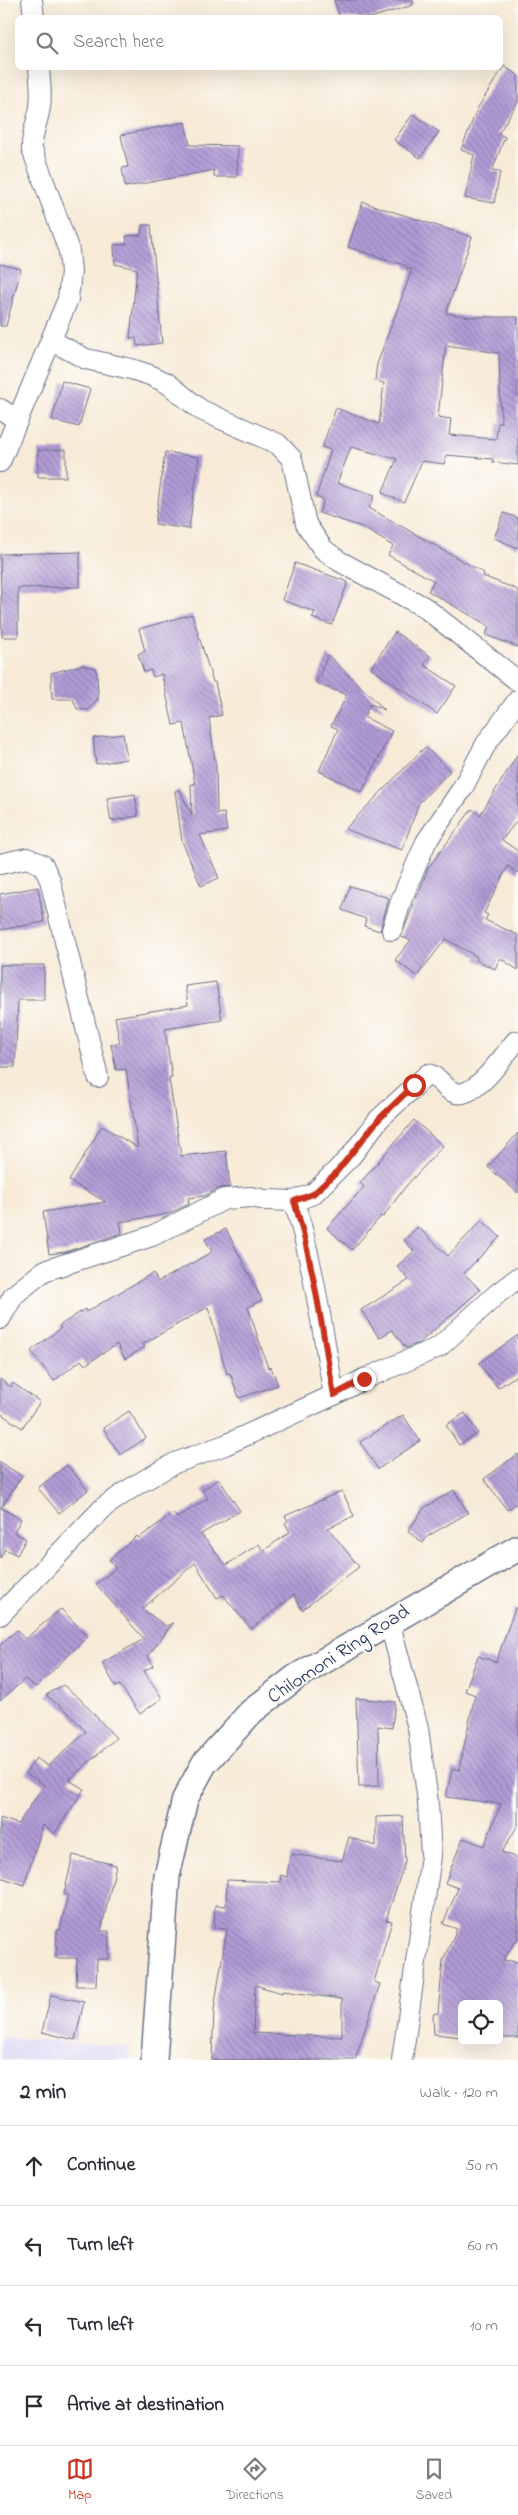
<!DOCTYPE html>
<meta charset="utf-8">
<style>
body{margin:0;font-family:"Indie Flower",sans-serif;background:#f2f2f3;color:#2b2b33}
.controls{position:absolute;right:15px;bottom:15px;display:grid;overflow:hidden;border-radius:8px;box-shadow:0 5px 20px #0002}
.controls button{width:45px;height:45px;display:grid;place-items:center;padding:0;border:0;border-bottom:1px solid #e1e1e2;background:#fff;color:#2b2b33;font:25px sans-serif}
.stop{position:absolute;width:15px;height:15px;margin:-11px;border:4px solid #c8321e;border-radius:50%;background:#fff}
.stop.end{background:#c8321e;border-color:#fff;box-shadow:0 1px 5px #0008}
.list{margin:0;padding:0;list-style:none}
h2{display:flex;justify-content:space-between;align-items:center;height:65px;margin:0;padding:0 20px;font-size:21px}
h2 small{font-size:16px;font-weight:400;color:#7c7c81}
.list li{display:grid;grid-template-columns:32px 1fr auto;gap:15px;align-items:center;box-sizing:border-box;height:80px;padding:0 20px;border-top:1px solid #e1e1e2}
.list b{display:block;font-size:19px;white-space:nowrap}
.list em{font-size:16px;font-style:normal;color:#7c7c81}
.icon{flex:none;width:28px;height:28px;fill:none;stroke:currentColor;stroke-width:2;stroke-linecap:round;stroke-linejoin:round}
.map{position:relative;flex:none;width:518px;height:2060px;overflow:hidden}
.search{position:absolute;background:#fff;box-shadow:0 5px 20px #0002;left:15px;right:15px;top:15px;height:55px;display:flex;align-items:center;gap:12px;box-sizing:border-box;padding:0 18px;border-radius:8px;color:#7c7c81;font-size:19px}
.sheet{height:385px;background:#fff}
nav{display:flex;justify-content:space-around;align-items:center;box-sizing:border-box;height:70px;border-top:1px solid #e1e1e2;background:#fff;font-size:14px;color:#7c7c81}
nav a{display:grid;justify-items:center;gap:2px}
nav .on{color:#c8321e}
.map>svg:first-child{display:block}
.built{fill:#ddd5f6}
.building{fill:url(#building-back-hatch);fill-rule:evenodd}
.lines{fill:none;stroke-linecap:round;stroke-linejoin:round}
.minor-casing{stroke:#687088;stroke-width:22}
.tertiary-casing{stroke:#687088;stroke-width:28}
.minor{stroke:#fff;stroke-width:20}
.tertiary{stroke:#fff;stroke-width:25}
.route{stroke:#c8321e;stroke-width:6}
.labels{text-anchor:middle;dominant-baseline:central;stroke-width:4;stroke-linejoin:round;paint-order:stroke}
.street-label{font-size:20px;fill:#1b2f5e;stroke:#fdfcf7}
</style>
<div class="map">
<svg width="518" height="2060" viewBox="0 0 518 2060">
<defs>
<pattern id="building-back-hatch" width="6" height="6" patternUnits="userSpaceOnUse" patternTransform="scale(1.25)"><rect width="6" height="6" fill="#b29bd6"/><path d="M-1 5l2 2M0 0l6 6M5-1l2 2" fill="none" stroke="#907fb1"/></pattern>
</defs>
<rect width="100%" height="100%" fill="#fdfcf7"/>
<filter id="ink" filterUnits="userSpaceOnUse"><feTurbulence type="fractalNoise" baseFrequency=".02" numOctaves="2"/><feDisplacementMap in="SourceGraphic" scale="10" xChannelSelector="R" yChannelSelector="G"/><feConvolveMatrix kernelMatrix="1 2 1 2 8 2 1 2 1" color-interpolation-filters="sRGB"/></filter>
<filter id="wash" filterUnits="userSpaceOnUse"><feTurbulence type="fractalNoise" baseFrequency=".0096" numOctaves="4" result="noise"/><feDisplacementMap in="SourceGraphic" scale="20" xChannelSelector="R" yChannelSelector="G"/><feGaussianBlur stdDeviation="1.12" result="paint"/><feColorMatrix in="noise" values="0 0 0 0 0 0 0 0 0 0 0 0 0 0 0 0 0 1.4 0 .05"/><feComposite in="paint" operator="in"/></filter>
<g filter="url(#wash)">
<rect width="100%" height="100%" fill="#f7ead7"/>
<path class="built" d="M0,2037l130,10 -1,13h-129z"/>
<g id="blocks">
<g class="building">
<path d="M334,0h79v5l-43,13h-30z"/>
<path d="M504,66l14,9v27l-20,32 7,3 -13,34 8,1 -6,31 -29,-5 9,-43 -13,-5 16,-41z"/>
<path d="M413,114l26,18 -19,26 -26,-18z"/>
<path d="M185,122l5,23 48,1 -1,31h-23v-7l-89,17 -3,-19 6,-1 -7,-32z"/>
<path d="M363,202l109,35 -26,76 25,4h47v148l-25,-3v-3l-47,-4 -2,9 -22,-3 -18,41 -22,-9 15,-34 -46,-12 -14,36 38,12 -6,13 115,65 -1,3 35,14v57l-32,-12 3,-9 -61,-35 6,-10 -46,-26 5,-9 -31,-19 -43,-14 5,-13 -8,-3 15,-47 -9,-3 14,-39 43,16 5,-41 -9,-2 2,-17 35,-94 -6,-2 1,-2 -59,-19zM446,345l53,8 2,70h-3l-2,16 -47,-4 2,-16 -13,-2z"/>
<path d="M142,225h9l11,118 -25,3 -1,-8h-6l7,-69 -22,-5 -1,-19 13,-1 -1,-8 15,-1z"/>
<path d="M0,264l21,5 -15,57h-6z"/>
<path d="M62,381l28,8 -11,38 -27,-7z"/>
<rect x="38" y="450" width="28" height="27"/>
<path d="M165,452l34,5 -10,72 -34,-5z"/>
<path d="M504,513l14,5v30l-24,-10z"/>
<path d="M80,552v35l-62,1v49h-16l-2,-83z"/>
<path d="M295,563l53,19 -16,43 -20,-7 3,-6 -33,-12z"/>
<path d="M192,614l21,68h2l7,33 -13,3 7,49 1,47 7,-1 3,18 -27,4 19,43 -18,8 -19,-45 -7,-50 5,-1 12,26 -1,-32h4l-11,-61 -11,2 -11,-51 -9,3 -2,-7 -7,2 -6,-18 7,-3 -6,-22z"/>
<path d="M395,632l35,24 -6,9 32,21 -19,28 -66,-46z"/>
<path d="M328,655l57,55 -15,-6 -6,13 28,14 -30,61 -43,-21 19,-42 -7,-3 16,-31 -31,-12z"/>
<path d="M82,665l13,3 2,6 1,25 -10,11 -11,-1 -4,-10h-21l-1,-26z"/>
<path d="M123,734l4,25 -31,5 -3,-26z"/>
<path d="M425,747l25,24 -31,32 -17,47 -57,-21z"/>
<path d="M518,754v65l-16,21 16,11v22l-10,-7 -24,47 4,2 -3,5 33,15v35l-18,-12 -5,11 -19,-9 1,-3 -31,-18 -29,37 -22,-16 16,-20 -10,-3 27,-69 44,-59 8,6z"/>
<path d="M135,794l3,22 -27,5 -4,-23z"/>
<path d="M350,886l39,12 -9,33 -16,-5 2,-7 -24,-9z"/>
<path d="M38,887l6,35 -44,8v-36z"/>
<path d="M0,965h44v35h-26l-3,67h-15z"/>
<path d="M216,982l6,38 -57,9 7,49 -3,1 12,77 45,-5 4,36 -10,1 -16,8 -16,2 1,6 -21,10 -48,8 2,11 -57,19 -16,2 -6,-42 63,-10 -37,-21 33,-55 36,22 -12,-79 -10,1 -5,-26 9,-1 -5,-26 73,-12 -3,-19z"/>
<path d="M414,1120l29,26 -37,40 -23,31 -2,-1 -29,34 -25,-22 37,-41 -4,-4z"/>
<path d="M518,1133v60l-30,-26z"/>
<path d="M482,1220l18,17 -36,36 16,17 -61,53 -13,5 -14,-18 -13,8 -18,-28 48,-30 -12,-14 17,-15 -10,-11 14,-13 30,29z"/>
<path d="M226,1229l36,71 -14,7 20,61 3,-1 7,18 -39,13 -9,-25 -3,1 -19,-67 -65,37 2,3 -20,12 -8,-15 -32,21 -4,-5 -27,21 -23,-30 30,-23 -2,-2 26,-17 1,3 67,-39 5,9 54,-30 -7,-13z"/>
<path d="M518,1335v39l-20,14 -19,-25z"/>
<path d="M0,1379l11,8 2,-4 27,19 -18,26 -22,-15z"/>
<path d="M129,1411l17,27 -26,17 -17,-27z"/>
<path d="M465,1413l13,20 -19,12 -13,-20z"/>
<path d="M403,1415l17,26 -42,28 -18,-27z"/>
<path d="M518,1454v48l-11,8 -23,-31z"/>
<path d="M0,1462l22,14 -21,32 20,11 -7,13 12,7 -9,16 -12,-6 -5,10z"/>
<path d="M67,1465l21,25 -29,23 -21,-25z"/>
<path d="M219,1479l21,32 -39,23 25,31 33,-21 4,7 27,-19 -5,-9 3,-2 -3,-5 57,-25 12,25 -26,12 31,39 -57,43 -8,-15 -43,34 -28,-34 -6,3 -22,-35 -53,46 24,17 7,-3 -25,33 5,10 -9,5 18,27 -22,16 -20,-29 -4,2 -14,-24 42,-24 -48,-55 20,-16 -7,-8 28,-24 2,2 34,-25 4,5 31,-20 -6,-8z"/>
<path d="M454,1490l14,23 -40,23 -5,7 -15,-12 16,-23z"/>
<path d="M515,1608l3,1v216l-16,27 16,6v80l-15,22 15,2v76h-19v-34l-37,-3v36l-28,-3 -1,-20 5,-1 5,-53 14,-31 -14,-5 15,-36 -13,-5 18,-45 21,8 17,-42 -55,-7 6,-28 7,1 16,-75 -10,-4 13,-35 18,6z"/>
<path d="M61,1609l27,27 -52,51 -11,-8 -25,22v-56l17,-15 8,9z"/>
<path d="M63,1685l17,14 36,39 -47,42 15,9 -29,44 -12,-8 -19,60 -24,-8v-59l18,6 26,-39 -18,-12 10,-15 12,8 38,-34 -17,-19 -23,-18z"/>
<path d="M356,1698l39,4 -3,26 -14,-2 1,60 -20,1z"/>
<path d="M403,1816l2,45 -19,59 6,1 -18,61 6,2 -25,76h-143l2,-51 13,-80 -13,-1 1,-23 11,1 1,-26 53,2 1,-7 6,2 3,-23 52,7 7,-24 27,9v-29zM255,1985l27,8 1,-2 59,8v38l-89,-4z"/>
<path d="M73,1855l43,10 -15,66h8v28h-12l-1,27h-20l1,-28h-21l1,-28h3l8,-35 -4,-1z"/>
<path d="M51,1995l33,7 -9,38 -33,-8z"/>
</g>
</g>
</g>
<g filter="url(#ink)">
<use href="#blocks" fill-opacity="0" stroke="#687088" stroke-width="1"/>
<g class="lines">
<g class="minor-casing">
<g id="minor">
<path d="M32,0l2,18"/>
<path d="M52,341l34,18 45,10 19,6 17,8 34,27 77,34 14,15 14,65 17,25 16,12 85,46 94,74"/>
<path d="M0,409l18,11"/>
<path d="M0,462l68,-163 3,-27 -2,-21 -37,-102c-1,-16 6,-27 8,-42 2,-13 0,-26 -1,-39"/>
<path d="M0,864l27,-6 16,7 7,15 48,197"/>
<path d="M392,930l10,-32 24,-56 36,-53 24,-45 32,-44"/>
<path d="M294,1201c20,64 28,129 40,194"/>
<path d="M0,1319l14,-24 30,-24 108,-35 73,-37 26,-2 15,3 28,1 19,-7 38,-38 28,-37 49,-45c15,5 15,14 25,18 21,10 50,-36 63,-51"/>
<path d="M0,1615l104,-108 32,-22 39,-22 50,-18 109,-50 30,-16 75,-32 58,-53 21,-16"/>
<path d="M389,1621l29,107 10,74 3,54 -29,204"/>
</g>
</g>
<g class="tertiary-casing">
<path id="tertiary" d="M154,2060l13,-184 18,-77 19,-35 47,-52 45,-35 222,-129"/>
</g>
<use href="#minor" class="minor"/>
<use href="#tertiary" class="tertiary"/>
</g>
</g>
<g class="lines" filter="url(#ink)">
<path class="route" d="M364,1379l-30,16c-12,-65 -20,-130 -40,-194l19,-7 22,-20 44,-55 35,-34"/>
</g>
<g class="labels">
<g class="street-label">
<text transform="translate(339 1655) rotate(-33)">Chilomoni Ring Road</text>
</g>
</g>
</svg>
<div class="controls">
<button><svg class="icon" aria-label="locate" viewBox="0 0 24 24"><circle cx="12" cy="12" r="6"/><path d="M12 2v4M12 18v4M2 12h4M18 12h4"/></svg></button>
</div>
<div class="stop" style="left:414px;top:1085px"></div>
<div class="stop end" style="left:364px;top:1379px"></div>
<div class="search"><svg class="icon" aria-label="search" viewBox="0 0 24 24"><circle cx="10" cy="10" r="6"/><path d="M15 15l6 6"/></svg>Search here</div>
</div>
<section class="sheet">
<h2>2 min<small>Walk · 120 m</small></h2>
<ul class="list">
<li><svg class="icon" aria-label="ahead" viewBox="0 0 24 24"><path d="M12 20V5M6 11l6-6 6 6"/></svg><div><b>Continue</b></div><em>50 m</em></li>
<li><svg class="icon" aria-label="left" viewBox="0 0 24 24"><path d="M17 20v-9H6M10 6l-5 5 5 5"/></svg><div><b>Turn left</b></div><em>60 m</em></li>
<li><svg class="icon" aria-label="left" viewBox="0 0 24 24"><path d="M17 20v-9H6M10 6l-5 5 5 5"/></svg><div><b>Turn left</b></div><em>10 m</em></li>
<li><svg class="icon" aria-label="arrive" viewBox="0 0 24 24"><path d="M6 21V4h12l-3 4 3 4H6"/></svg><div><b>Arrive at destination</b></div></li>
</ul>
</section>
<nav>
<a class="on"><svg class="icon" aria-label="map" viewBox="0 0 24 24"><path d="M3 6l6-2 6 2 6-2v14l-6 2-6-2-6 2zM9 4v14M15 6v14"/></svg>Map</a>
<a><svg class="icon" aria-label="directions" viewBox="0 0 24 24"><path d="M12 3l9 9-9 9-9-9zM9 14v-3h6M13 9l2 2-2 2"/></svg>Directions</a>
<a><svg class="icon" aria-label="saved" viewBox="0 0 24 24"><path d="M7 4h10v16l-5-4-5 4z"/></svg>Saved</a>
</nav>
